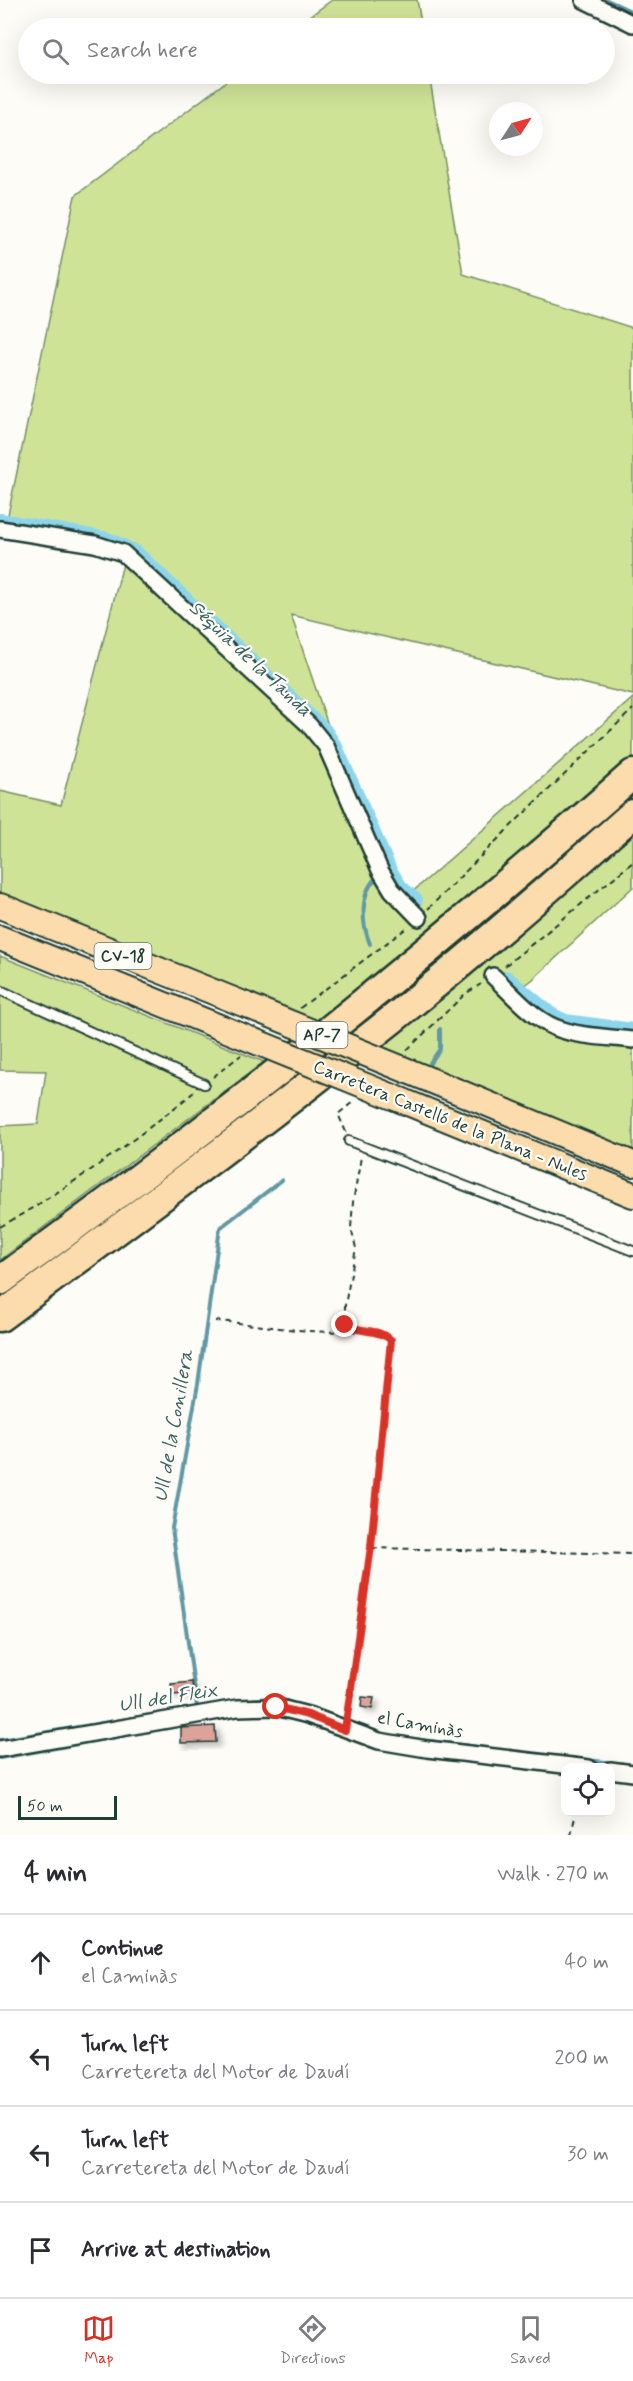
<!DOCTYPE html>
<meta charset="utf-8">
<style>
body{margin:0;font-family:Mynerve,sans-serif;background:#f2f2f3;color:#2b2b33}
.controls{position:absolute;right:18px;bottom:18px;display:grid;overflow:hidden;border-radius:12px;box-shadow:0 6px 24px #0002}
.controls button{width:54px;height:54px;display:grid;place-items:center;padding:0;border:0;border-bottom:2px solid #e1e1e2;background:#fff;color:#2b2b33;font:30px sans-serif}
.compass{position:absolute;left:489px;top:102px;width:54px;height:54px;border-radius:50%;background:#fff;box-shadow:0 6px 24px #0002;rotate:54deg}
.scale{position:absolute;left:18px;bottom:15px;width:99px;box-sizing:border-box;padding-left:6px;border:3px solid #1f3d34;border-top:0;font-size:16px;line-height:21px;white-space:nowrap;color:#1f3d34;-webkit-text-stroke:4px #fdfcf7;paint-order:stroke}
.stop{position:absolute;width:18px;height:18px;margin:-14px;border:4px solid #d93025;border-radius:50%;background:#fff}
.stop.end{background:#d93025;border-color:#fff;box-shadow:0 2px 6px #0008}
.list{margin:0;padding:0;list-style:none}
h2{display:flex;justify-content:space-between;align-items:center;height:78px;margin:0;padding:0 24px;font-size:26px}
h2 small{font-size:20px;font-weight:400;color:#7c7c81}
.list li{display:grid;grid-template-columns:39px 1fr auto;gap:18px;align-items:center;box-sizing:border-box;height:96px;padding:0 24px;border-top:2px solid #e1e1e2}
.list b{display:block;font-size:22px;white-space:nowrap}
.list p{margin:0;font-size:20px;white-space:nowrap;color:#7c7c81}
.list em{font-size:20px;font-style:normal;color:#7c7c81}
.icon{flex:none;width:33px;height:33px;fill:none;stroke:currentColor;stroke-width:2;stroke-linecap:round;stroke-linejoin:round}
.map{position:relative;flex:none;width:633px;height:1835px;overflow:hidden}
.search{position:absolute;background:#fff;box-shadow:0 6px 24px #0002;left:18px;right:18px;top:18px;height:66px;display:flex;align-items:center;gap:15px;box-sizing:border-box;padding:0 21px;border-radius:33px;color:#7c7c81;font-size:22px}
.sheet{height:462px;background:#fff}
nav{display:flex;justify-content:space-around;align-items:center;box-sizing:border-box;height:84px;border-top:2px solid #e1e1e2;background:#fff;font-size:16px;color:#7c7c81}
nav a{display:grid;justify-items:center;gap:3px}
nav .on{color:#d93025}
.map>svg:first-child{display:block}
.green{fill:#cfe397;stroke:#779066;stroke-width:1.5}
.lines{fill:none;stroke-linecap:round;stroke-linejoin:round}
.stream{stroke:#6098a3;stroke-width:4}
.canal{stroke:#8cd5ed;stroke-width:14}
.building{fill:#dda39b;stroke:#1f3d34;stroke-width:1.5;filter:url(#shadow)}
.service-casing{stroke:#1f3d34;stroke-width:12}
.minor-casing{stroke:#1f3d34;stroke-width:20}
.primary-casing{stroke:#1f3d34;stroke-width:28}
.motorway-casing{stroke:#1f3d34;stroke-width:33}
.path{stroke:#1f3d34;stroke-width:2;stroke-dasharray:6 4.5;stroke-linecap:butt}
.service{stroke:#fdfcf7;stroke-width:8}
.minor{stroke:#fdfcf7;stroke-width:15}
.primary{stroke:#fcdcac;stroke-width:24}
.motorway{stroke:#fcdcac;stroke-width:28}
.primary-bridge-casing{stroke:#1f3d34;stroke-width:28;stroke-linecap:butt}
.primary-bridge{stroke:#fcdcac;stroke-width:24}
.route{stroke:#d93025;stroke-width:8}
.labels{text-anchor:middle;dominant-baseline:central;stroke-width:4.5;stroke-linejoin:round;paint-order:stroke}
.shield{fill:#fdfcf7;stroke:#62766e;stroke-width:1.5}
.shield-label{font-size:16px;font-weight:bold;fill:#1f3d34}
.street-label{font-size:18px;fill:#1f3d34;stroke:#fdfcf7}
.water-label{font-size:20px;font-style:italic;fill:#3a6362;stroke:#fdfcf7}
</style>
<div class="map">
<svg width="633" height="1835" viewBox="0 0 633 1835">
<defs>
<filter id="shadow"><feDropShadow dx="4" dy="4" stdDeviation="3" flood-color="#0004"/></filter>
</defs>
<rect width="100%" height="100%" fill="#fdfcf7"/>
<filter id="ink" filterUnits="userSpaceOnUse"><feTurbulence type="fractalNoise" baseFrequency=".0167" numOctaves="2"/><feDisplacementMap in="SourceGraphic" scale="12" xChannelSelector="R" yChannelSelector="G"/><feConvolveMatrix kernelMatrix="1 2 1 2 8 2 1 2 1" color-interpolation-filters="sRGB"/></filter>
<g filter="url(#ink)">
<g class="green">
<path d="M332,0h85l5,28h-128z"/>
<path d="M236,74h193l34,200 170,54v367l-342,-80 39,116 -4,15 76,155 231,-203v66l-312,264 -321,-130v-107l61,14 62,-241v-11l-118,-24 70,-333z"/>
<path d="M633,825v62l-101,93 -20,15 41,33 80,13v116l-266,-110z"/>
<path d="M0,956l264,106 -264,198v-134l38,-2 8,-53 -46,-1z"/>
</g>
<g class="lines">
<g class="stream">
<path d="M607,0l26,12"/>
<path d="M370,944c-8,-19 -11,-50 6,-66"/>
<path d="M430,1063l10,-14v-20"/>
<path d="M243,1701l33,-4 21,8"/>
<path d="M197,1707l-25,-179 26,-144 22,-156 62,-48"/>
<path d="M398,1737l88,11"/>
<path d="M0,1740l211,-35"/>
<path d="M0,1758l172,-31"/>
<path d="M586,1760l47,5"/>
</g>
<g class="canal">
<path d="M0,520l108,19 28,13 189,178 12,19 53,121 11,17 15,13"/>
<path d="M506,977l45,37 14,7 68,9"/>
</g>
</g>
<g class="building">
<path d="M192,1682l1,11 -20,2 -2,-11z"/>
<path d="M362,1697l12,1 -2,11 -11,-2z"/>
<path d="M215,1726l1,16 -35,1v-15z"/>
</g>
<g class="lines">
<g class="service-casing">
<g id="service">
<path d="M0,990l204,94"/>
<path d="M349,1141l284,110"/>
</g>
</g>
<g class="minor-casing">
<g id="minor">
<path d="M584,0l49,24"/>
<path d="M0,529l95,15 28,9 186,172 17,21 54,124 12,20 27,28"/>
<path d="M493,976c18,17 38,41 61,51 24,10 54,10 79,13"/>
<path d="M0,1749l237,-41 39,-1 32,8 71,26 48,8 162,19"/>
<path d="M610,1770l23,3"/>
</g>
</g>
<g class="primary-casing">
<g id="primary">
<path d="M0,906l246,99"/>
<path d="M0,938l222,90"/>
<path d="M430,1080l203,84"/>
<path d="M403,1101l230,94"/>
</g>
</g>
<g class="motorway-casing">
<g id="motorway">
<path d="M0,1281c65,-48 131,-96 196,-146 150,-115 295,-236 437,-361"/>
<path d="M0,1317c123,-91 246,-182 366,-277 92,-72 180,-149 267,-226"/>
</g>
</g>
<g class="path">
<path d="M428,909l87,-87 118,-113"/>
<path d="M505,966l128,-104"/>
<path d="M300,1008l108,-81"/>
<path d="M407,1050l58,-56 16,-10"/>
<path d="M213,1077l28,-22"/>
<path d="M346,1132l-8,-18 15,-12"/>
<path d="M0,1227c70,-40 132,-84 194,-135"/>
<path d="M215,1321c47,3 92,14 140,10"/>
<path d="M372,1548l261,6"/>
<path d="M347,1714l24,-167 20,-207c-14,-12 -30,-7 -46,-15v-20l11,-57 -5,-20 2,-26 8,-45"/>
<path d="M571,1835l5,-23"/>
</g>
<use href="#service" class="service"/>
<use href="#minor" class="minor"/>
<use href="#primary" class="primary"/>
<use href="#motorway" class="motorway"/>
<g class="primary-bridge-casing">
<g id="primary-bridge">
<path d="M246,1005l184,75"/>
<path d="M222,1028l181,73"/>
</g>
</g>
<use href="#primary-bridge" class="primary-bridge"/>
</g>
</g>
<g class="lines" filter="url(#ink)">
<path class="route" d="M276,1707l32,8 37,15 26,-183 20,-207c-14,-12 -30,-7 -46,-15"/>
</g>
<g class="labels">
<g class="shield">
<rect x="94.5" y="943" width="57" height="26" rx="4.5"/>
<rect x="296.5" y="1022" width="51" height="26" rx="4.5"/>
</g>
<g class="shield-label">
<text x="123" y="956">CV-18</text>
<text x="322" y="1035">AP-7</text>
</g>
<g class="street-label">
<text transform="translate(450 1121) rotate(22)">Carretera Castelló de la Plana - Nules</text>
<text transform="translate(420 1725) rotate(10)">el Caminàs</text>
</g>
<g class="water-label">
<text transform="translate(250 659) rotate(43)">Séquia de la Tanda</text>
<text transform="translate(174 1426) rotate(-80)">Ull de la Conillera</text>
<text transform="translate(168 1698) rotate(-9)">Ull del Fleix</text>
</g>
</g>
</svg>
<div class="controls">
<button><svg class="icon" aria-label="locate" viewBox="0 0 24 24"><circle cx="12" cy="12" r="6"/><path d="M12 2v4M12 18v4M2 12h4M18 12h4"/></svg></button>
</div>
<svg class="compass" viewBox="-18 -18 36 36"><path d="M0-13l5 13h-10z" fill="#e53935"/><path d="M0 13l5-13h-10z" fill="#7c7c81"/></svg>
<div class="scale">50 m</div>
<div class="stop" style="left:276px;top:1707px"></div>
<div class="stop end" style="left:345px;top:1325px"></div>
<div class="search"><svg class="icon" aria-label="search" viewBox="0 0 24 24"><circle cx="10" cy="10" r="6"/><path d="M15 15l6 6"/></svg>Search here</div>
</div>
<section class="sheet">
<h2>4 min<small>Walk · 270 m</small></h2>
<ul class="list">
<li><svg class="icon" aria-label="ahead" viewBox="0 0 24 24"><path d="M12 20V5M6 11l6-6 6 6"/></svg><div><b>Continue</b><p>el Caminàs</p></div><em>40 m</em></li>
<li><svg class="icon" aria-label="left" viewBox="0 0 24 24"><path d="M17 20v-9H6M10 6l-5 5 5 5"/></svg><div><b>Turn left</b><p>Carretereta del Motor de Daudí</p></div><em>200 m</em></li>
<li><svg class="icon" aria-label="left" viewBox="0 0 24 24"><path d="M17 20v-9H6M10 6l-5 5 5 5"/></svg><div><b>Turn left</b><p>Carretereta del Motor de Daudí</p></div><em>30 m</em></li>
<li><svg class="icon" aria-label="arrive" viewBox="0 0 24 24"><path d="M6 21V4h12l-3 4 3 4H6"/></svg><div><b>Arrive at destination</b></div></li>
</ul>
</section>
<nav>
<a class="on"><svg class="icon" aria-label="map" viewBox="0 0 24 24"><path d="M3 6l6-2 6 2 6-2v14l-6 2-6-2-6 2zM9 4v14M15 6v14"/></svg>Map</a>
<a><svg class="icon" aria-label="directions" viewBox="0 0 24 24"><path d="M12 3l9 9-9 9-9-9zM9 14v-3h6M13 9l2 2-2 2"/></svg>Directions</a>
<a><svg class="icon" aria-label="saved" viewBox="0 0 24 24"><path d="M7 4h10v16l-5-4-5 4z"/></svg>Saved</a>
</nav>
